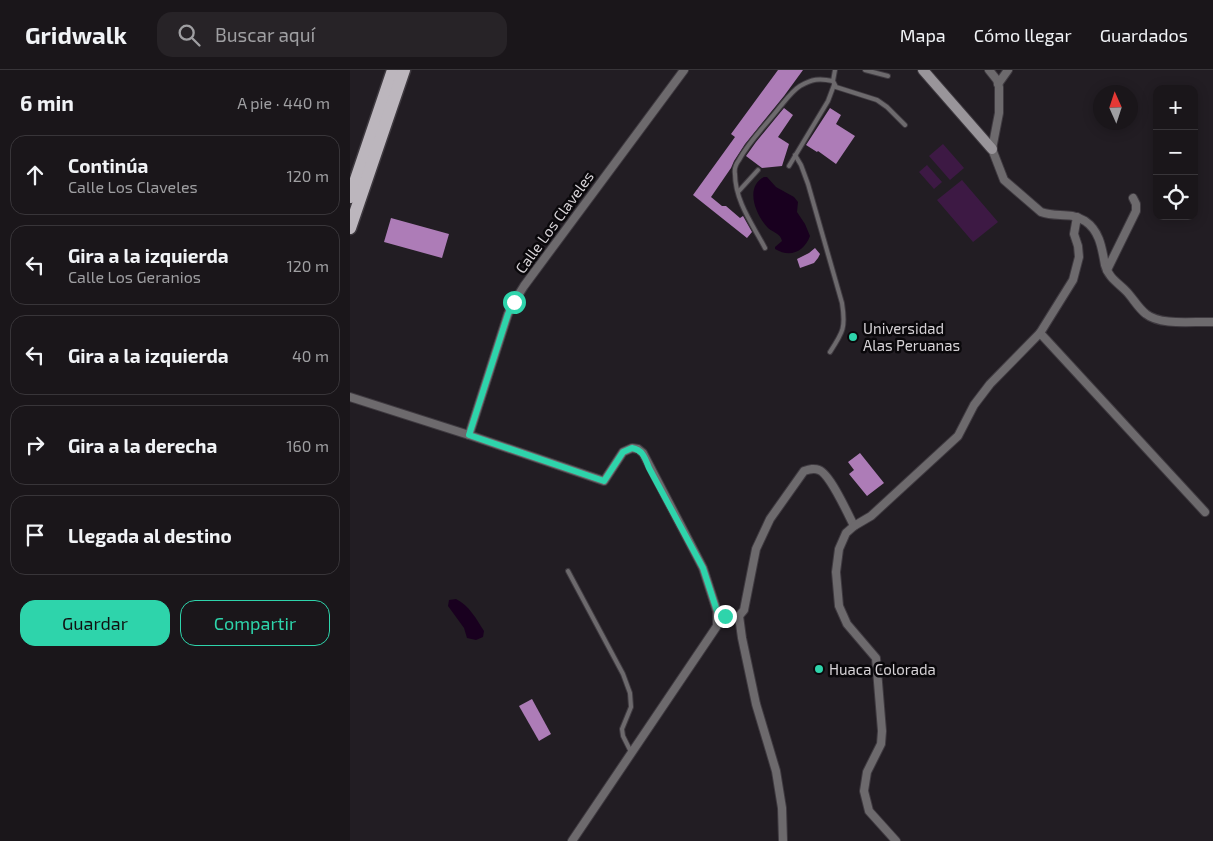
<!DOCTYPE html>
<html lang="es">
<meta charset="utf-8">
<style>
body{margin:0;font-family:"Exo 2",sans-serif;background:#272327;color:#f1f3f6}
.controls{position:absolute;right:15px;top:15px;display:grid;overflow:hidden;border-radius:10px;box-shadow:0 2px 12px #0003}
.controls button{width:45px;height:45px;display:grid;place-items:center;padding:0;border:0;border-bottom:1px solid #383539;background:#1a161a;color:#f1f3f6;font:25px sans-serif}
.compass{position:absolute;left:743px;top:15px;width:45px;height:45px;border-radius:50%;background:#1a161a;box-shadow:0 2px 12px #0003;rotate:357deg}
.stop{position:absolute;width:15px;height:15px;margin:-11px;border:4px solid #2ed4ab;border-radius:50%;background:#fff}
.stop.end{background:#2ed4ab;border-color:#fff;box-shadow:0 1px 5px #0008}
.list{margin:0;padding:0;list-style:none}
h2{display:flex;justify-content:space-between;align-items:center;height:65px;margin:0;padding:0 20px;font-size:21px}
h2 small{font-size:16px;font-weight:400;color:#9f9fa2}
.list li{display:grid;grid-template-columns:32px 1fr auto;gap:15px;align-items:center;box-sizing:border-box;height:80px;margin:0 10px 10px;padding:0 10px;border:1px solid #383539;border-radius:15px}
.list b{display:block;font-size:19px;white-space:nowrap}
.list p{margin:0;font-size:16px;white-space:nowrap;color:#9f9fa2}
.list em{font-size:16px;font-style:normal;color:#9f9fa2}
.actions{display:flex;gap:10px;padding:15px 20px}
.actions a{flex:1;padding:11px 0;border:1px solid #2ed4ab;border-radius:15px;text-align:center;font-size:18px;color:#2ed4ab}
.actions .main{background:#2ed4ab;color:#111}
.icon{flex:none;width:28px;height:28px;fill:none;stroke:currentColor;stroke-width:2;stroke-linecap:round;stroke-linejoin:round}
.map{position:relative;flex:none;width:863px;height:771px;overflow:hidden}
header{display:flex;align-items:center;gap:30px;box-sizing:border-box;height:70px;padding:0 25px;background:#1a161a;border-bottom:1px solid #383539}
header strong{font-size:24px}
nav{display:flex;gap:28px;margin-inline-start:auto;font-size:18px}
.search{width:350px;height:45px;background:#272327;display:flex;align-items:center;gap:12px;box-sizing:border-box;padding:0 18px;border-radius:15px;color:#9f9fa2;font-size:19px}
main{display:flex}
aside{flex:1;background:#1a161a}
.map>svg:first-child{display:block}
.green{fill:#3d1944}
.water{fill:#19001f}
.building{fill:#ad7cb7}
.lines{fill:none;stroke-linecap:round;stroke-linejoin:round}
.lane-casing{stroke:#3f3a40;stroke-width:6}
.street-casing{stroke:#3f3a40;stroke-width:10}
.secondary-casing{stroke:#3f3a40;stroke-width:12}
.primary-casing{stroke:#3f3a40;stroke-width:15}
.lane{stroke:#6d6a6d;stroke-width:4}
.street{stroke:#6d6a6d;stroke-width:8}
.secondary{stroke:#99959a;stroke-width:10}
.primary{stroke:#bcb6bd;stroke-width:12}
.route{stroke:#2ed4ab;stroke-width:6}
.poi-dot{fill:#2ed4ab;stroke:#0a080b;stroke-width:2}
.labels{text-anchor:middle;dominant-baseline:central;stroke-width:5;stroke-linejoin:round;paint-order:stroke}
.street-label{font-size:15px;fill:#d6d2d6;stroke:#0a080b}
.poi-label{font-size:15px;fill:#d6d2d6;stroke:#0a080b;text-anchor:start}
</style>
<header>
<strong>Gridwalk</strong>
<div class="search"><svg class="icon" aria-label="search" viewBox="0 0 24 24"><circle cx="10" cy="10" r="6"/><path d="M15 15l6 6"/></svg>Buscar aquí</div>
<nav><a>Mapa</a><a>Cómo llegar</a><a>Guardados</a></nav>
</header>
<main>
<aside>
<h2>6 min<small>A pie · 440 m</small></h2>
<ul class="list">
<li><svg class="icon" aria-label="ahead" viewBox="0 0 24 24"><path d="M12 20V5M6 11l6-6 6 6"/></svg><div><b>Continúa</b><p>Calle Los Claveles</p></div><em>120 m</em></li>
<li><svg class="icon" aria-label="left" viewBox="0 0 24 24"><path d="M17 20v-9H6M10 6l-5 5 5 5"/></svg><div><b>Gira a la izquierda</b><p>Calle Los Geranios</p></div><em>120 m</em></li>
<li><svg class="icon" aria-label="left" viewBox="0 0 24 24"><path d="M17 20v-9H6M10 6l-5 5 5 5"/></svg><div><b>Gira a la izquierda</b></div><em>40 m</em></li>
<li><svg class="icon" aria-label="right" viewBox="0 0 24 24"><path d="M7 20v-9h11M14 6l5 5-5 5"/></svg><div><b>Gira a la derecha</b></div><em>160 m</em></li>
<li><svg class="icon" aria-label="arrive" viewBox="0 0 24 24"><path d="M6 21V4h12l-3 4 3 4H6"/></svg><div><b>Llegada al destino</b></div></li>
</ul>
<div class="actions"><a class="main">Guardar</a><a>Compartir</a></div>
</aside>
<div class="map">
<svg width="863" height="771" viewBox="0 0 863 771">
<rect width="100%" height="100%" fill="#221d23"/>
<g class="green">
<path d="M593,74l21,24 -14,12 -21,-24z"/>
<path d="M577,95l15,17 -8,7 -15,-17z"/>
<path d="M612,110l36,42 -25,20 -36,-42z"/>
</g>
<g class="water">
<path d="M414,107h3l9,10 18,10 4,5 -1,10 8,12 5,12c-6,16 -20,22 -35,13v-2l7,-6c-2,-8 -8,-8 -14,-13 -12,-12 -24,-41 -4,-51z"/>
<path d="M106,529c13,6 21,21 28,32l-1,6 -7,3 -9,-2 -3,-10 -16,-22 1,-6z"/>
</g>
<g class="building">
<path d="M428,0h25l-19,26 -39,48 -11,17 -3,7 -20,29 11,9h4l14,12 3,-2 9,16 -5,6 -54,-43 42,-58 -4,-3z"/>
<path d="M434,38l9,7 -15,22 11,7 -7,22 -20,2 -16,-12 10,-14z"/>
<path d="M480,38l11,7 -5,9 19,12 -19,28 -18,-13 -1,1 -11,-7z"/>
<path d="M41,148l58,16 -7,24 -58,-16z"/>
<path d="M465,178l5,6 -2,4 -4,5 -14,5 -3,-9 12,-6z"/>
<path d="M510,383l24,30 -17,13 -18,-22 5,-4 -6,-8z"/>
<path d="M182,629l19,35 -12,7 -20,-35z"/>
</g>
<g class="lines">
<g class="lane-casing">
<g id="lane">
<path d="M485,0l-2,11 3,6 41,13 10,7 18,18"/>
<path d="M515,0l23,6"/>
<path d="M445,85l6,10 7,19 34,119c4,25 1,29 -12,49"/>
<path d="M439,96l39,-65 6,-16"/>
<path d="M388,122l20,-22"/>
<path d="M415,178c-12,-23 -30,-47 -30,-74 -1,-5 1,-10 4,-14 10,-19 27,-35 40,-52 6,-7 13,-17 21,-22 12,-7 19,-8 33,-5"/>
<path d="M218,501l55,103 7,19 1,14 -9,22 1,7 8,16"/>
</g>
</g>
<g class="street-casing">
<g id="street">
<path d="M639,0l8,10 2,7v26l-7,36 12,31 37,32c16,6 28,-1 44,9 15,10 17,28 20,44 3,12 13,18 21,26 7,7 12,17 20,23 15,12 48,7 67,8"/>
<path d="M648,14l10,-14"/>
<path d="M757,200l29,-59v-7l-3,-6"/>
<path d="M690,263l165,179"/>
<path d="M0,327l119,38 135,46 19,-29 9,-4 6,1 5,4 60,115 14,43 8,5 7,1 7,-1 5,-6 12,-61 14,-30 34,-48c6,-2 10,-3 15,-1 11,4 29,44 35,56"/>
<path d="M119,365l39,-121 6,-12 10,-16 160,-216"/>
<path d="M389,546l3,22 14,66 20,67 6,37 1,33"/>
<path d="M222,771l145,-215v-15"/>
<path d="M546,771l-27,-30 -5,-20 3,-19 14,-28 1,-13 -6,-73 -29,-34 -8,-18 -3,-34 3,-23 7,-16 8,-7 17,-10 87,-80 16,-31 16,-21 50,-51 33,-53 6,-23 -1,-11 -4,-12 3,-17"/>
</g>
</g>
<g class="secondary-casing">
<path id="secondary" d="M573,0l69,79"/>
</g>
<g class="primary-casing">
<g id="primary">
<path d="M0,127l43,-127"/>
<path d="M0,158l54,-158"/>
</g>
</g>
<use href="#lane" class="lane"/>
<use href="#street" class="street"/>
<use href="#secondary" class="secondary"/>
<use href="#primary" class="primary"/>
</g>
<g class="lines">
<path class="route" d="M164,232l-6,12 -39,121 135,46 19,-29 9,-4c11,2 13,10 17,20l54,100 14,43 8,5"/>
</g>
<g class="poi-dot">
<circle cx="503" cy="267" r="5"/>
<circle cx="469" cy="599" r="5"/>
</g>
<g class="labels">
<g class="street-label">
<text transform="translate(204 152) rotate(-54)">Calle Los Claveles</text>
</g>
<g class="poi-label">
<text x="513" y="258">Universidad<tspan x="513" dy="17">Alas Peruanas</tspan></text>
<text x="479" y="599">Huaca Colorada</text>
</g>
</g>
</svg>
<div class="controls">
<button>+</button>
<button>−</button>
<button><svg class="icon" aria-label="locate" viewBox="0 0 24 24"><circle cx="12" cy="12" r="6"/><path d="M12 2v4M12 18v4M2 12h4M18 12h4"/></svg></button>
</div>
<svg class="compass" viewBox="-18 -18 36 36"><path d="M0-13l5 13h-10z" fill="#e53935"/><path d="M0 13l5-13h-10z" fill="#9f9fa2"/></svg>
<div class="stop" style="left:164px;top:232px"></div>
<div class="stop end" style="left:375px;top:546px"></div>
</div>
</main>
